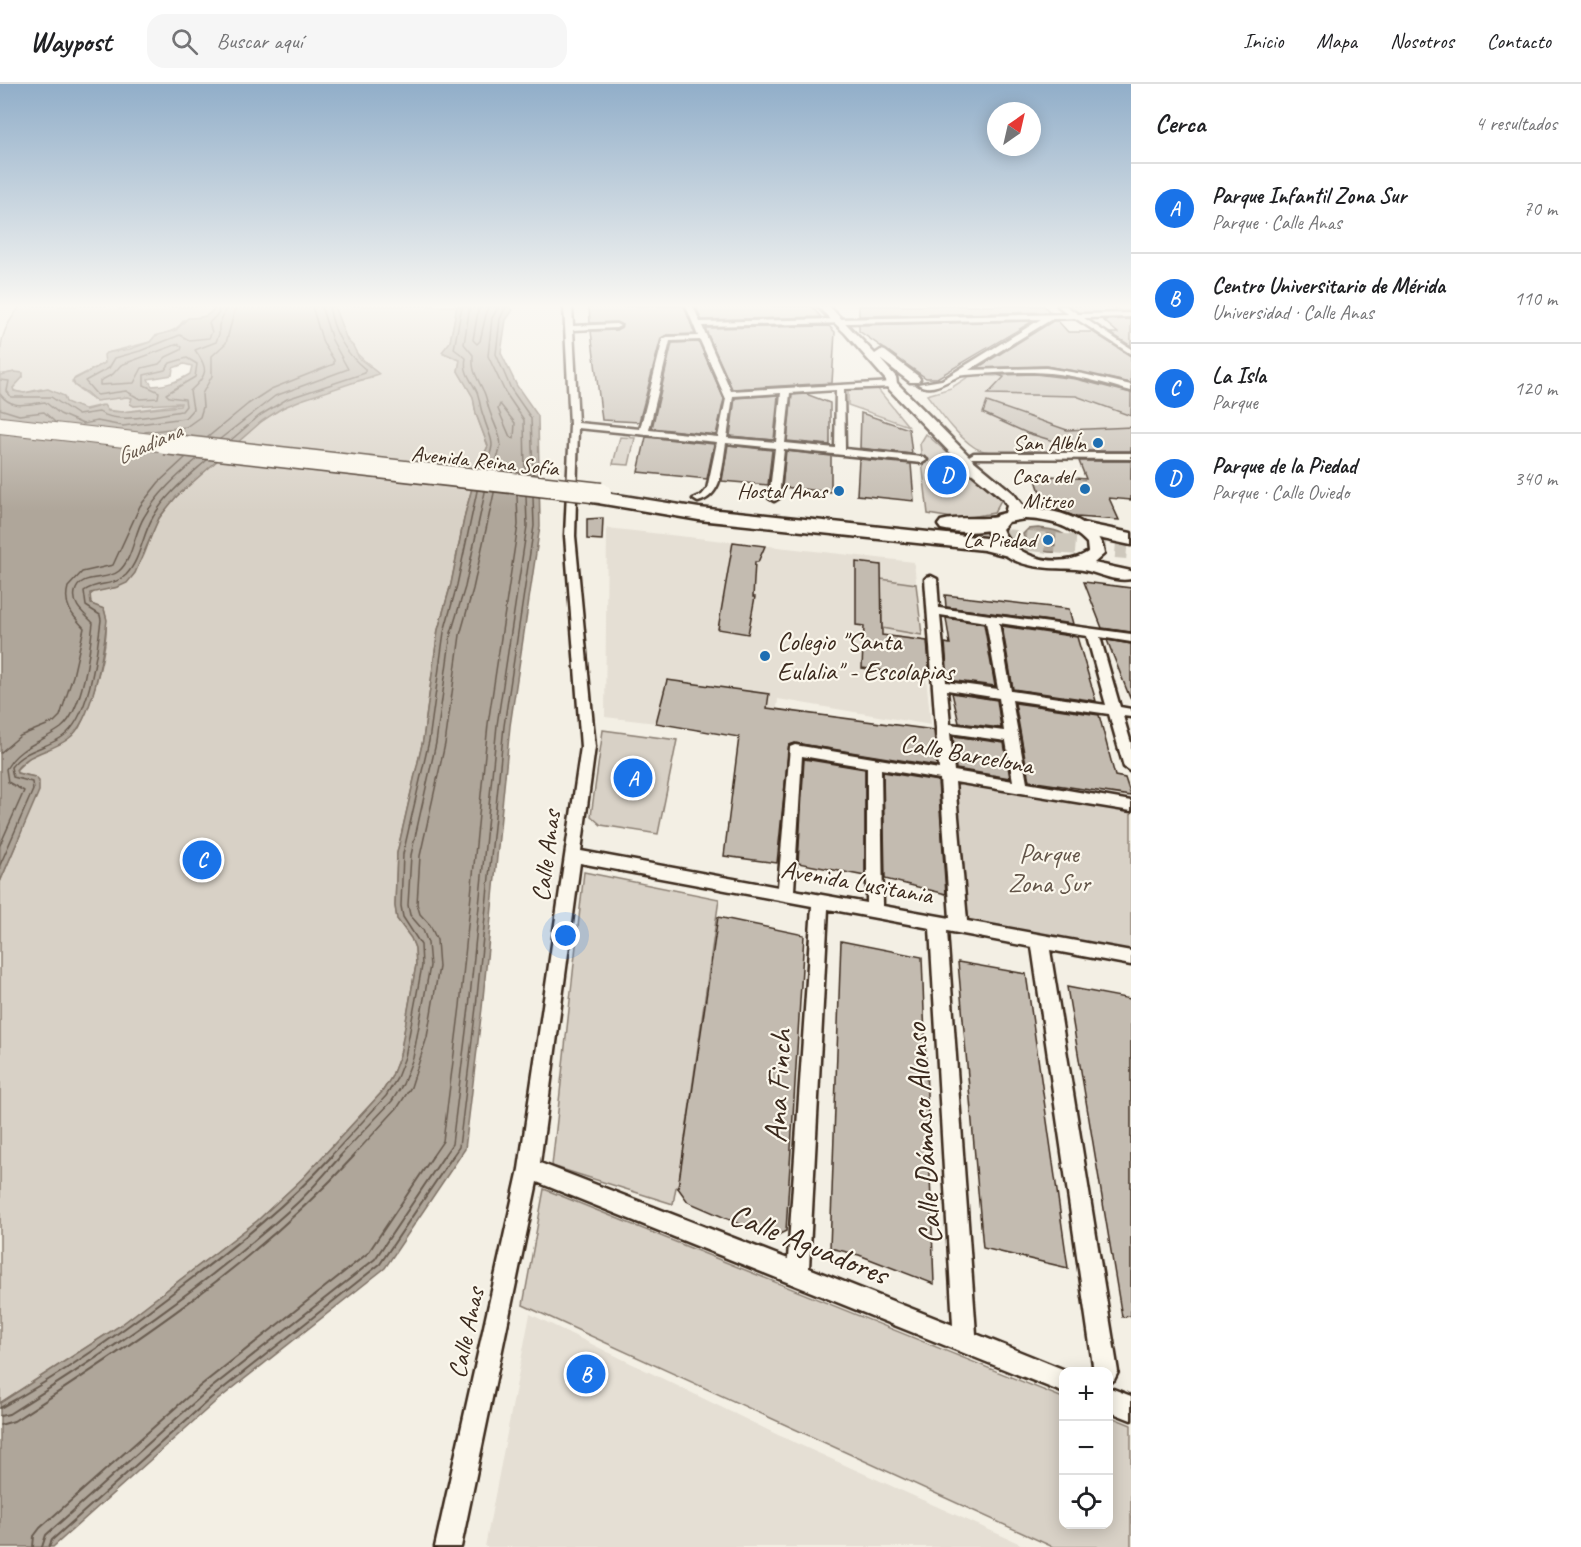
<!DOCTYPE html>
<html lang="es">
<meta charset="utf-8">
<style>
body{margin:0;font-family:Caveat,sans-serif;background:#f6f6f6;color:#202124}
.controls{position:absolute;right:18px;bottom:18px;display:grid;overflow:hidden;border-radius:12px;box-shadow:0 3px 15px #0003}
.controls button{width:54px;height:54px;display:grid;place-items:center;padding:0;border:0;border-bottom:2px solid #e0e0e0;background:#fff;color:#202124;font:30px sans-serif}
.compass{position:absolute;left:987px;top:18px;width:54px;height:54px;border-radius:50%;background:#fff;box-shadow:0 3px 15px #0003;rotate:34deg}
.you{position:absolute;left:566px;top:852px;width:21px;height:21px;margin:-15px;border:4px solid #fff;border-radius:50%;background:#1a73e8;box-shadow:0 0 0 9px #1a73e833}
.badge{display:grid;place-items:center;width:39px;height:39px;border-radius:50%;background:#1a73e8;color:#fff;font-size:20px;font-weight:700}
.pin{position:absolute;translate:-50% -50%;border:3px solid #fff;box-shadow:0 2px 6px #0006}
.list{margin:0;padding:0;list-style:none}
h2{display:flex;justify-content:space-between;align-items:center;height:78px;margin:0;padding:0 24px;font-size:26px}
h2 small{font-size:20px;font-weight:400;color:#757577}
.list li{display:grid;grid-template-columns:39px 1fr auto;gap:18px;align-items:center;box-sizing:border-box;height:90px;padding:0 24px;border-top:2px solid #e0e0e0}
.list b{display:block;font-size:22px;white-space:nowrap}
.list p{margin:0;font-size:20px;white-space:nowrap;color:#757577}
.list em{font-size:20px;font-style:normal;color:#757577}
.icon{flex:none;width:33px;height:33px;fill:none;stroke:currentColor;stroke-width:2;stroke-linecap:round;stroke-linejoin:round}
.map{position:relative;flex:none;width:1131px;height:1463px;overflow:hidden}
header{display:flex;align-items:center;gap:36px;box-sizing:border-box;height:84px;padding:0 30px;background:#fff;border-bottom:2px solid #e0e0e0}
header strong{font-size:28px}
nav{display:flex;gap:33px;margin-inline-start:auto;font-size:21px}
.search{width:420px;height:54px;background:#f6f6f6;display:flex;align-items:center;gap:15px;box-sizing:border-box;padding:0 21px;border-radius:18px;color:#757577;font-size:22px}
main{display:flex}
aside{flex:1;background:#fff}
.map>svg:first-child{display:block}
.built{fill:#e5dfd4}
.green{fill:#d8d1c6;stroke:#8a7e72;stroke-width:1.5}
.water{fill:#afa69a;stroke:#817468;stroke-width:1.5;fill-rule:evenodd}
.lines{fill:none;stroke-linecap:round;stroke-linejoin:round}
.shore-far1{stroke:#695c50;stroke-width:1.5}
.shore{stroke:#695c50;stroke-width:2}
.building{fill:#c3bbb0;stroke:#3b2a1e;stroke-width:1.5}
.highway-tunnel{stroke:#cec8bc;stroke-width:20;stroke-dasharray:20 10;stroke-linecap:butt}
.street-casing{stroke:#3b2a1e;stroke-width:5}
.secondary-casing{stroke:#3b2a1e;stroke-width:5}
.highway-casing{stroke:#3b2a1e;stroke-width:5}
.street{fill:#fbf7ec;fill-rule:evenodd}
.secondary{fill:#fbf7ec;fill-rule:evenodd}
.highway{fill:#fbf7ec;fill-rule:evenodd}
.highway-bridge-far1-casing{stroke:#3b2a1e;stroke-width:18;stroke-linecap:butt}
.highway-bridge-casing{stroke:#3b2a1e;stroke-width:23;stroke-linecap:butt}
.highway-bridge-far1{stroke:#fbf7ec;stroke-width:16}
.highway-bridge{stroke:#fbf7ec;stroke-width:20}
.poi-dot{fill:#1f6fb2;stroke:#fbf7ec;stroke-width:2}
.labels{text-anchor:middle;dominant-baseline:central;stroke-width:4.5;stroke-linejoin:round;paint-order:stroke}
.far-poi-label{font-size:22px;fill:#3b2a1e;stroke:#fbf7ec;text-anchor:end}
.far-water-label{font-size:22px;font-style:italic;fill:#645549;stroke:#fbf7ec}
.far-street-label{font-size:22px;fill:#3b2a1e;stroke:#fbf7ec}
.poi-label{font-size:26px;fill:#3b2a1e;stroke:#fbf7ec;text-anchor:start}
.street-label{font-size:26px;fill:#3b2a1e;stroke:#fbf7ec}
.park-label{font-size:26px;fill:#625448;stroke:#fbf7ec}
.near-street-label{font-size:32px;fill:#3b2a1e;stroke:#fbf7ec}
</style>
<header>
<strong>Waypost</strong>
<div class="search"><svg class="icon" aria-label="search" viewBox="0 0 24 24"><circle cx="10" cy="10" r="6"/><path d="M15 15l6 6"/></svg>Buscar aquí</div>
<nav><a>Inicio</a><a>Mapa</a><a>Nosotros</a><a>Contacto</a></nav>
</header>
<main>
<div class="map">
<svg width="1131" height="1463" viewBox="0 0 1131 1463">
<rect width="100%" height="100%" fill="#f3efe4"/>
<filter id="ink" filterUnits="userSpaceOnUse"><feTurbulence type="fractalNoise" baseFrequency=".0167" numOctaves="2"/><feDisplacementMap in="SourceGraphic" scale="12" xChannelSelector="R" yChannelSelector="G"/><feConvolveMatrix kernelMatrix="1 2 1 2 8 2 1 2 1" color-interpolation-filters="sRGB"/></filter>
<g filter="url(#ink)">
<g class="built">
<path d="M607,444l307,34 17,163 -153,-26 -5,43 -117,-19 -51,-6z"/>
<path d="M530,1230l248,121 249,112h-542z"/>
</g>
<g class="green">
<path d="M21,222h94l4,3 93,-3 2,3 -7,7 -23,4c-11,17 -25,10 -34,22l-44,11 -1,10 -30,15 -3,4c5,8 15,10 21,18l34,-3 5,1 2,8 28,-3 20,1 -60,8 -16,-2 -4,-5 -21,5 -40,-21 -17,4 -10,-2 -1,-3 10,-11 -8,-5 -15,3c0,-31 0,-45 21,-69z"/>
<path d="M334,222h123l-7,36 -7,9v3l17,6 -2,11 15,26 3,17 12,32 -11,24 -12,44 -14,70 -13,46 -15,110 -26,113 -2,53 2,13 14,19 4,10 1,17 -16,90 -9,23 -9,14 -79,86 -46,43 -136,104 -121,78v-521l20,-47 15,-58 -18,-4 -1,-3 16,-15 47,-27c13,-27 34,-90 25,-119l-13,-5 -2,-8 6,-5 23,-4c8,-8 19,-18 24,-28 7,-14 9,-29 18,-42 23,-33 89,-91 124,-110 26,-14 59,-23 88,-29l-2,-13c-19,-13 -30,-35 -36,-59z"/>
<path d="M1061,222h51l16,9 -52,1z"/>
<path d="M1032,288l42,3 57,15v52c-28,5 -136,19 -157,5 -19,-13 -33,-34 -47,-52l24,-7 20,-13 23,1z"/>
<path d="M876,304h1l31,38 -60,-21v-15z"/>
<path d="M926,350l75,66 -7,13 -35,6 -31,-5 -8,-70z"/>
<path d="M620,353l15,1 -6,27 -16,-1z"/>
<path d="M881,495l35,5 6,51 -40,-7z"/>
<path d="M603,646l74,10 -19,94 -57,-9 -10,-9z"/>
<path d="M948,692l183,30v152l-172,-32z"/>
<path d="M584,788l135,27 -41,289 -2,-1 -3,17 -121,-38z"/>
<path d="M544,1105l519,209 1,126h44l1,-108 22,9v122h-78l-530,-242z"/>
</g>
<g class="water">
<path d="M212,222h122l13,34 6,6 6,12 20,16 -78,26 -19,8 -20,13 -86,76 -17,21 -24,55 -8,10 -9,4 -28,6 1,11 13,5 3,11c-3,29 -14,102 -39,119 -17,13 -38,12 -52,31l1,3 18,4 4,4v10l-39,91v-507l15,-3 8,1v4l-10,11 1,3 10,2 24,-4 16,7 2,6 20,8 18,-5 4,6 14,1 58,-6 1,-3h-3l-44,3 -4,-2 2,-6 -5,-1 -31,4 -10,-9 -11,-6 -2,-6 32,-17 -1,-8 2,-2 24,-4 20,-7 5,-6 21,-6 12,-12c10,-1 19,1 26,-9zM184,280l8,2 -2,8c-13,8 -23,11 -38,12l-4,-7 24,-4 1,-7z"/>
<path d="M457,222h53l3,4 -7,10 -5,33 16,33 21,30 2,110 -30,200 -28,282 -17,141 -80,119 -171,135 -161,144h-53v-144l121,-78 136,-104 46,-43 79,-86 9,-14 9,-23 16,-90 -1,-17 -4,-10 -14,-19 -2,-13 2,-53 26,-113 15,-110 13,-46 14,-70 12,-44 11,-24 -12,-32 -3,-17 -15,-26 2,-11 -18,-8 8,-10z"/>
<path d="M1038,444c13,1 31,3 33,18 -11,12 -45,6 -48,-12l5,-5z"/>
</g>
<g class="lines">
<g class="shore-far1">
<path d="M462,222l-8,43 12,9c-3,14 5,22 11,34 3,8 3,16 6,23 8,28 15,24 1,53"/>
<path d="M470,222l-6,38 9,11c-1,17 3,20 10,35 4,7 4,15 7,22 10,28 17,28 2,57"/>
<path d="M479,222l-6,34 4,4 3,-3 8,-35"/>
<path d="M499,222l-7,12 -4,38 17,36 19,28 1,53"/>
<path d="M506,222l-6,13 -4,35 15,35 20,29 2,56"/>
<path d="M178,260l4,3 -1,3 -15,7 -7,7 -17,4 -8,15 -34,2v-4l13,-7 8,-9z"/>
<path d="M0,296l9,1 -2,10 4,6h40l27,18 21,-3c19,13 60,2 83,-1l4,-5 -1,-7 -16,-2 -3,-3 29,-17 2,-13 -10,-6 -17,5 -5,7 -21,5v10l15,7 -1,6 -18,1 -14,-8 -29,4 -12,-14 24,-13 6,-10 25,-7 40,-16 9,5 20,-2 3,-6 -3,-9 10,-10v-7"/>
<path d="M0,310c12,16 27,10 45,8l15,12 23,10 14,-3 26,5 62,-8 8,-9 -3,-18c18,-16 19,-22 5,-41l21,-8 3,-8v-9l8,-19"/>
<path d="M500,320l15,19 -1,16 -4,-2 -12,-28z"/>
<path d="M0,325l19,6 25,-3 11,10"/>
<path d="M145,348l41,-5 14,-10 3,-10 -1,-13 10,-18v-20l14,-13 10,-37"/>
<path d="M208,353l40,-33 23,-15 63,-25v-4l-11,-17 -11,-37"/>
<path d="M220,355l55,-43 73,-27 -16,-29 -11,-34"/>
<path d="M231,356l28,-24 28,-17 78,-26v-4c-20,-16 -32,-38 -36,-63"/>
<path d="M1035,450l14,1 12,5 1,3c-10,5 -20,1 -30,-4z"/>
<path d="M0,669l20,-17 34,-14 6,-6 13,-40 11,-48c-12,-13 -21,-23 -16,-41l14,-15 31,-7 27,-59 19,-24 26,-24"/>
<path d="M0,761l24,-54 -16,-9 -2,-13c13,-23 36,-27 55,-41 22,-17 29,-78 32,-105 -8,-9 -21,-17 -18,-31 5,-20 31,-10 44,-21 14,-12 15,-38 25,-54 13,-23 33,-41 53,-58"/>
<path d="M0,781l33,-75 -1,-8 -19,-5 -2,-10c14,-18 33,-18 51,-30 28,-18 35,-86 39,-117l-1,-5 -14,-9 -2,-15c13,-10 30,-4 42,-16 15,-16 16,-40 27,-58 13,-23 35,-40 54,-57"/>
<path d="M330,1073l56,-61 10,-16 9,-23 17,-91 -1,-21 -18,-28 -2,-11 2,-52 26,-113 15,-109 13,-47 20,-94"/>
<path d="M339,1073l53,-56 11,-17 10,-26 17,-92 -2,-23 -5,-13 -13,-15 -2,-10 3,-50 25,-112 15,-110 14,-46 20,-95"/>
<path d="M352,1073l46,-50 13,-20 16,-50 12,-70 -2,-27 -7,-15 -10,-11 -3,-10 3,-48 25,-112 15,-109 13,-46 21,-96"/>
<path d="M432,1073l11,-16 17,-135 28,-282 30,-199 -1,-30"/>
<path d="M443,1073l9,-13 17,-137 28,-282 30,-199 -1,-30"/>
<path d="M452,1073l7,-10 17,-140 28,-281 30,-200 -1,-29"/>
</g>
<g class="shore">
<path d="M0,1324c65,-35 124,-78 183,-123 53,-40 104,-80 149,-129"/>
<path d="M0,1332l9,-2c99,-62 198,-129 285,-208 17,-15 31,-33 47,-50"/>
<path d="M0,1341l14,-4c121,-78 242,-158 340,-265"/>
<path d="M33,1463l1,-11 6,-8 160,-142 168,-133 65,-97"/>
<path d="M42,1463l4,-12 160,-143 169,-133 69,-103"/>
<path d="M49,1463l3,-7 159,-142 169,-134 73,-108"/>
</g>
</g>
<g class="building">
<path d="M589,222h95l11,28 -28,1 -6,3 -22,84 -37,-2 -11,-89 25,-1 6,-5 -6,-3 -26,1z"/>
<path d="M696,222h115l10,11 -120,3z"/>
<path d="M859,222h185l6,6 -191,4z"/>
<path d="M1131,235v27l-21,-13h8l-15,-13z"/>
<path d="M1033,237l-96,57h-11l-67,-47v-6z"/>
<path d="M1053,237h5l10,11h25l38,24v27l-85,-17 -69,2z"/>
<path d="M829,242l6,6 -3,51 -100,6 -27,-61z"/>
<path d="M699,258l25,57 -8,36 -64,-7 20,-85z"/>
<path d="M1035,290l41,5 55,14v23l-55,-20 -88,-2 16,-17 -6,-2z"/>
<path d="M806,310l24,9v42l-43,-4 5,-46z"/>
<path d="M778,311l-4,45 -44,-4 5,-38z"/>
<path d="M987,318l80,28 64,-3v24h-56l-1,-4 -47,-14 -44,-20z"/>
<path d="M861,329l48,16 3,25 -52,-6z"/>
<path d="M646,353l68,7 -7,35 -69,-7z"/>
<path d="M728,361l44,5 -4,35 -46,-4z"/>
<path d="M786,367l45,5v36l-49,-5z"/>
<path d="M859,375l52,5 3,37 -57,-6z"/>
<path d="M1079,377h52v39l-22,-2 10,22 -43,-3 -32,-13 -8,-24h16v-4l34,3z"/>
<path d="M603,434l-1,22 -15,-1v-20z"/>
<path d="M733,458l32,4 -7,16h-3l-2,35h2l-7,37 -30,-5z"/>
<path d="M856,478l25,3 1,70 45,6 3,36 -68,-9 2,-42 -8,-1z"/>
<path d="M1084,498l47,6v44l-29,-4z"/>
<path d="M945,511l124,14 4,15 -127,-17z"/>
<path d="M946,534l38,6 11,62 -47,-6 -3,-37 5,1z"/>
<path d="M1002,542l75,11 19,64 -83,-12z"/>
<path d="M1107,556l24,4v54h-1z"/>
<path d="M667,596l102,14 -2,14 167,22 3,36 -142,-23 -6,2 -12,118 -53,-7 15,-119 -83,-14z"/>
<path d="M952,609l45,7 4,28 -42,-5z"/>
<path d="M1015,619l84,12 16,61 10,2 6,18 -102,-15z"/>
<path d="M953,652l51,7 6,35 -54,-9z"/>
<path d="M804,675l61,10v107l-67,-13z"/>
<path d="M883,688l55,9 8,113 -61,-15z"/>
<path d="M718,833l86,18 -18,296 -14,7 -84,-36 -10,-14z"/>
<path d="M841,857l81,16 12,327 -75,-29 -29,-7z"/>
<path d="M958,878l68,12 42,294 -85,-20z"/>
<path d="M1067,903l64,12v317l-9,1z"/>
</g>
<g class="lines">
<path class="highway-tunnel" d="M966,452l161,13"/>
<g class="street-casing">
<g id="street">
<path d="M564,222h8l1,20 43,-2 4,2 -4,2 -43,2 5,93 62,6 23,-90 4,-2 31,-1 -12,-30h7l7,16 368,-8 -10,-8h8l12,8 53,-1v4l-47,1 47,31v5l-56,-36 -23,1 -83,51 77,-2 37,6 48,11v6c-24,-7 -48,-14 -73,-17 -30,-4 -62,-1 -93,1 -13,0 -31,20 -47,9l24,-4 99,-61 -339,7 29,65 163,-9v4l-3,1 -47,2 1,60 77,8 5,3 -5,3 -138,-14 -5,49 -5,3 -5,-3 6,-50 -49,-5c-4,23 -3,53 -28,59l-5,-3 9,-4 5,-6 10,-47 -139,-14 -3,108 20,211 -14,104 197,36 12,-140 5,-2 144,24 -14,-190 2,-2 4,-1 6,3 2,29 192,26v8l-31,-5 20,70 11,2v8l-8,-1 8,27v29l-7,-5 -15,-53 -97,-14 15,83 104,18v10l-176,-29 12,139 164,30v14l-81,-15 68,422 -4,8 -6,3v-11h-14l-62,-425 -85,-16 29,403 94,38h-6v21l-527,-211 -76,365h-26l84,-378 62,-422 -16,-211 5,-111zM700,256l26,59 -8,38 -69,-7 21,-89zM836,306l-1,58 -50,-5 5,-50zM781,309l-5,49 -49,-4 6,-42zM940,531l46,7 12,67 -52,-7zM999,539l88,13 19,69 -95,-14zM947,606l52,8 5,33 -54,-7zM950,649l56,8 7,40 -59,-10zM802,672l65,11v136l-73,-13zM881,685l59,10 10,139 -67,-12zM580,779l232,43 -24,353 -248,-96zM828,825l102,19 23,397 -144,-57z"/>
<path d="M974,369h157v6l-160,-1 -2,-2z"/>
<path d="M1108,1303l23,9v24l-23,-9z"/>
</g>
</g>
<g class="secondary-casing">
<path id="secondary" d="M817,222h12l46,48 6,-4 4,1 33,25 2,3 -2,3h-8l-30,-23 16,18 1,6 76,77 40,33 10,13 -2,4c30,-4 80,10 83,44l-10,9 37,8v8c-18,4 -37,-9 -55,-10 -36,-1 -74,0 -90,-40l11,-14 8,-2 2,-7 -4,-7 -40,-33 -76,-79 -1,-7 -41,-47zM1025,435c24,1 45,6 62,24l1,9c-26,18 -74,7 -86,-23l6,-7z"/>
</g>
<g class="highway-casing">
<g id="highway">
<path d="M599,408l100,16 286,30 30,8 3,4 -3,4 -7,2 -24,-6 -285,-30 -107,-18 -3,-4 3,-4z"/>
<path d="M997,433l7,2 3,4 -3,4c-20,5 -43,7 -63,2l-3,-4 3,-4c18,-5 38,-1 56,-4z"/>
<path d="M1082,439l49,10v12l-56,-12 -3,-4 3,-4z"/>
</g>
</g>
<use href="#street" class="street"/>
<use href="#secondary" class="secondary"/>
<use href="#highway" class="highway"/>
<g class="highway-bridge-far1-casing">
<path id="highway-bridge-far1" d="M0,341l178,20"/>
</g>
<g class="highway-bridge-casing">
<path id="highway-bridge" d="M165,360l436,49"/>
</g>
<use href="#highway-bridge-far1" class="highway-bridge-far1"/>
<use href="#highway-bridge" class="highway-bridge"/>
</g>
</g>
<linearGradient id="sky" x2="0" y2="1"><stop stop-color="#91aec9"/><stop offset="0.52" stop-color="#faf8f3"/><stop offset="1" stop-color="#faf8f3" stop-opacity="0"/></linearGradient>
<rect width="1131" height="427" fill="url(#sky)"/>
<g class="poi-dot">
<circle cx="1098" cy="359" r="6"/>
<circle cx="1085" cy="405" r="6"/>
<circle cx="839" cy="407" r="6"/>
<circle cx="1048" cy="456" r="6"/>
<circle cx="765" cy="572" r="6"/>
</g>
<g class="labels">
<g class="far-poi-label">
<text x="1086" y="359">San Albĺn</text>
<text x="1073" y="392">Casa del<tspan x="1073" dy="25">Mitreo</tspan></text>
<text x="827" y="407">Hostal Anas</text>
<text x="1036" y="456">La Piedad</text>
</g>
<g class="far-water-label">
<text transform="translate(149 360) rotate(-24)">Guadiana</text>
</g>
<g class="far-street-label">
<text transform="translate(485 377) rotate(6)">Avenida Reina Sofía</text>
</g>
<g class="poi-label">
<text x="777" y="557">Colegio "Santa<tspan x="777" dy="30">Eulalia" - Escolapias</tspan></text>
</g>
<g class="street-label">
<text transform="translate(967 670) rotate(10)">Calle Barcelona</text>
<text transform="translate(546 772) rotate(-83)">Calle Anas</text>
<text transform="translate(857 798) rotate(10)">Avenida Lusitania</text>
<text transform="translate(466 1249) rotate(-78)">Calle Anas</text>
</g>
<g class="park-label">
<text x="1049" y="769">Parque<tspan x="1049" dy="30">Zona Sur</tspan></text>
</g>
<g class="near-street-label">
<text transform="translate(778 1002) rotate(-87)">Ana Finch</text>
<text transform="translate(923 1050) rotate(-94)">Calle Dámaso Alonso</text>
<text transform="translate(809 1160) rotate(22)">Calle Aguadores</text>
</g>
</g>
</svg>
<div class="controls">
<button>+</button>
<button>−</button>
<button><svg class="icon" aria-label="locate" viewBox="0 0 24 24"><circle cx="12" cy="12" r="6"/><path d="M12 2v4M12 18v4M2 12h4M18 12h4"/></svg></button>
</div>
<svg class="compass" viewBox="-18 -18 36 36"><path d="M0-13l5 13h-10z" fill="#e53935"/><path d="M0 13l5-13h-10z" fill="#757577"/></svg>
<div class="you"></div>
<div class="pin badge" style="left:633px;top:694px">A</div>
<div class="pin badge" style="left:586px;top:1290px">B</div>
<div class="pin badge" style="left:202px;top:776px">C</div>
<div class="pin badge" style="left:947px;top:391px">D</div>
</div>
<aside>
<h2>Cerca<small>4 resultados</small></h2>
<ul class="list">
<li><span class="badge">A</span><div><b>Parque Infantil Zona Sur</b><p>Parque · Calle Anas</p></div><em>70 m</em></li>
<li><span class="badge">B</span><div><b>Centro Universitario de Mérida</b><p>Universidad · Calle Anas</p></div><em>110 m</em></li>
<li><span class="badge">C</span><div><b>La Isla</b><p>Parque</p></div><em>120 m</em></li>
<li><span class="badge">D</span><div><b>Parque de la Piedad</b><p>Parque · Calle Oviedo</p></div><em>340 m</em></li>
</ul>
</aside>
</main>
